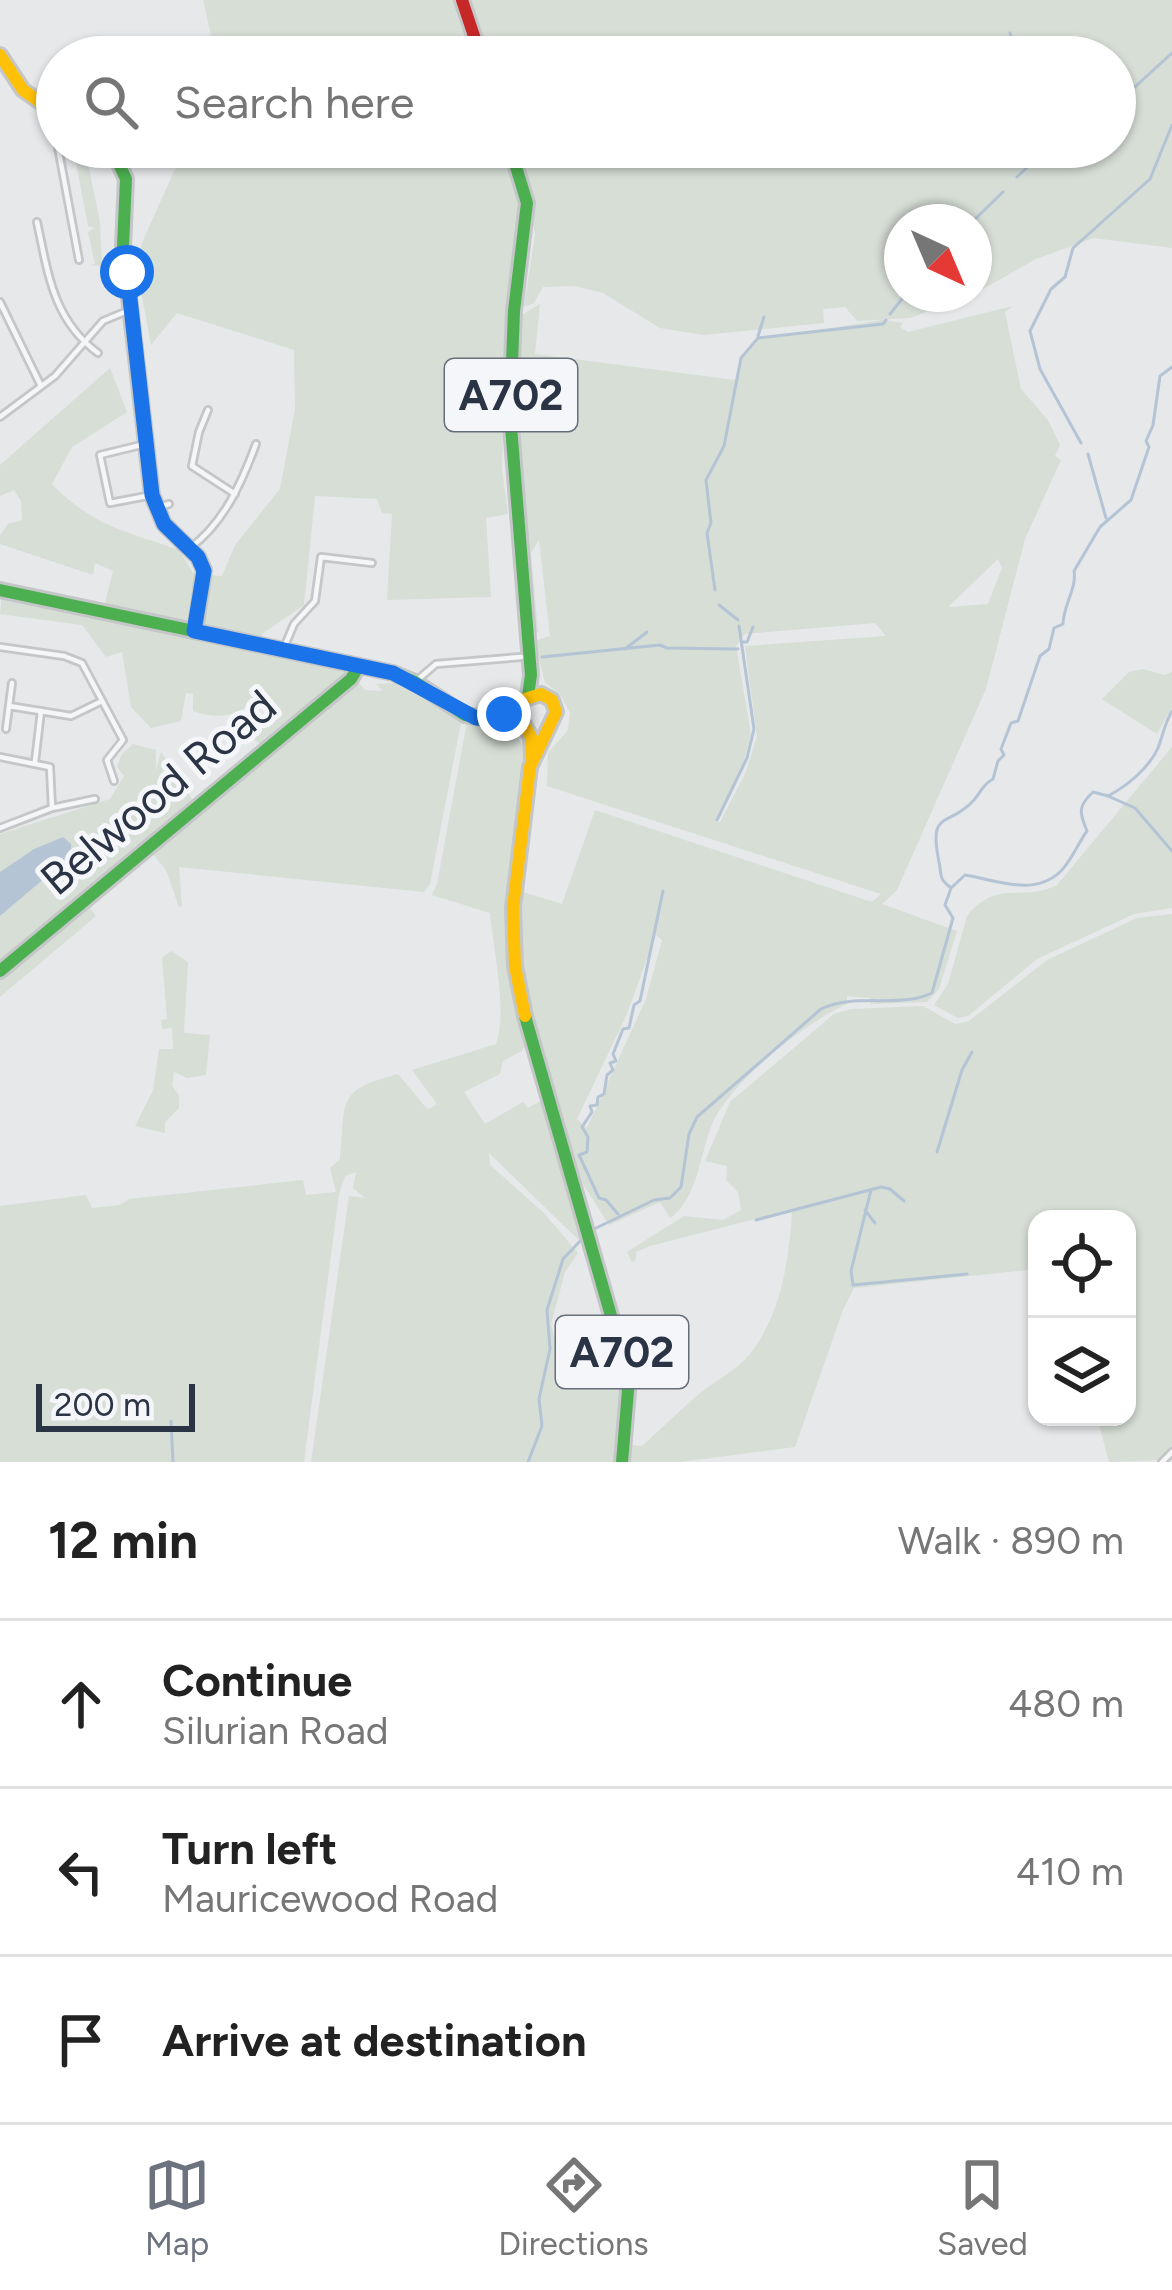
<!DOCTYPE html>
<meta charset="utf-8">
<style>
body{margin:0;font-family:Figtree,sans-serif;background:#f6f6f6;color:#222}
.controls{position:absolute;right:36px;bottom:36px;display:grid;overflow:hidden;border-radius:24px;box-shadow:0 3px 9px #0004}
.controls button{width:108px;height:108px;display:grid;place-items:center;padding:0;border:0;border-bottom:3px solid #e0e0e0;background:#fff;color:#222;font:60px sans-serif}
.compass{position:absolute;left:884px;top:204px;width:108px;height:108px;border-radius:50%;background:#fff;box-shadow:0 3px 9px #0004;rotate:136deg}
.scale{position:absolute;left:36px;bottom:30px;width:159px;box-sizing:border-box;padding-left:12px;border:6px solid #2b3445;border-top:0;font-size:33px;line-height:42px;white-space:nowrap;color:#2b3445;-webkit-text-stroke:9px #f4f6f9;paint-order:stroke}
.stop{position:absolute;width:36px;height:36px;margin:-27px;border:9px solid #1a73e8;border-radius:50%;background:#fff}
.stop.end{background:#1a73e8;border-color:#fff;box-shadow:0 3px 12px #0008}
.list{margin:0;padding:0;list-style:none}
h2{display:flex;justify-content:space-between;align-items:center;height:156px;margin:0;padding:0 48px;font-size:51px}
h2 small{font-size:39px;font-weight:400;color:#767676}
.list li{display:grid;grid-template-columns:78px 1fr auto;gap:36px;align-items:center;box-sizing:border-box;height:168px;padding:0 48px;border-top:3px solid #e0e0e0}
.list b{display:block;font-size:45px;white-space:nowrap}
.list p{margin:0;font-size:39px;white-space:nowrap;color:#767676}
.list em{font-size:39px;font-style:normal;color:#767676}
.icon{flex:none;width:66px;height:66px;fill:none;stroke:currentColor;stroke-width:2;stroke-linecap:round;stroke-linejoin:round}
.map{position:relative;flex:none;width:1172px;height:1462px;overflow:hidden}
.search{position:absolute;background:#fff;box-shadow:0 3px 9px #0004;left:36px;right:36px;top:36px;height:132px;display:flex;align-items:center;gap:30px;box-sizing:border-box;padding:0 42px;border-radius:66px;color:#767676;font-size:45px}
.sheet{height:660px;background:#fff}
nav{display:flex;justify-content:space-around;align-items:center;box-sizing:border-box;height:168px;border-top:3px solid #e0e0e0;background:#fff;font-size:33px;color:#767676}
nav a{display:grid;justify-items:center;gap:6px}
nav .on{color:#6c737f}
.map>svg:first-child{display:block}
.green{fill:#d6ded6;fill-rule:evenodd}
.water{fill:#b4c4d5}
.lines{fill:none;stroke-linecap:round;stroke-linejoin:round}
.stream{stroke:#b4c4d5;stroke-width:3}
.street-casing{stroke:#c4c6c8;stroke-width:10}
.fast-casing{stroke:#c4c6c8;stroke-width:18}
.slow-casing{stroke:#c4c6c8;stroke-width:18}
.jam-casing{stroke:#c4c6c8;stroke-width:18}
.street{stroke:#f5f6f7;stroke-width:4.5}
.fast{stroke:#4caf50;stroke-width:12}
.slow{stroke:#ffc107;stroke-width:12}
.jam{stroke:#c62828;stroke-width:12}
.route{stroke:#1a73e8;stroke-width:15}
.labels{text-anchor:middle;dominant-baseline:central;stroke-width:10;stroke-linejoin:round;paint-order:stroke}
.shield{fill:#f4f6f9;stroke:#676e7b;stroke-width:3}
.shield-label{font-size:42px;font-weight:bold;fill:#2b3445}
.street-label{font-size:45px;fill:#2b3445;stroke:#f4f6f9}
</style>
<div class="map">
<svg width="1172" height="1462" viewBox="0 0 1172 1462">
<rect width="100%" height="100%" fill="#e6e8ea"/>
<g class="green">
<path d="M203,0h254l20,56 -261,1z"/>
<path d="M467,0h705v248l-78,-10 -58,21 -62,35v-72h-72v72h71l-63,24 -53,3 -12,-14 -22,2 1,14 -120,12 -44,-7 -57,-35 -29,-7 -31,1 -9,16 -10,4 11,-73 -18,-87h598v-90h-577l-6,-19 -20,6 -4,13 -22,-1z"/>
<path d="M73,147h8l5,7 14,68 2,44 -12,-1 5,-1 -7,-32 6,-4 -6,-2z"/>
<path d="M202,147h305l15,61 -13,113 -3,1 -4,147 6,45 -22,4 5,79 -104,3 5,-86 -10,-1 -5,-14 -62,-3 -11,109 -42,29 -1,8 -157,-36 9,-35 -18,-8 -2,12 -93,-31v-8l8,-12 14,-4 -1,-19 -7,-11 -14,6v-31l110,-97 17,44 -55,35 -20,37c40,42 75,48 127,66l15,24 28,2 13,-31 45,-56 15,-80 -1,-59 -117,-37 -26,32 -10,-54 4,-10 -4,-36 34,-76z"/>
<path d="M540,304l-5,50 200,26 4,-17 20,-24 123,-19 21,3 -3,4 8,5 105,-26 -8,6 16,77 27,31 12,25 -5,11 6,4 -36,79 -39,150 -89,201 -15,14 75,27 -18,58 -12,13 -56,2 -1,-6 -23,-2v8c-41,18 -111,74 -132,114 -15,30 -16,81 -45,100l-10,-16 -51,23 -26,-41 -47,-145 -16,-83 3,-64 39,12 33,-94 277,92 9,-8 -334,-108 1,-33 20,-23 2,-17 -9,-17 -16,-14 -11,-41 16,-5 -11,-96 -8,13 7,79 -8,1c-12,-106 -17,-211 -8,-318zM998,559l4,9 -14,36 -40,3zM875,623l11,13 -141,10 12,91 -12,37 -25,48h-4l27,-57 8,-31 -15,-88 9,-12zM656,935l6,5 -16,59 -59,129 -10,-9 49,-103z"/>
<path d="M2,594l350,78 -106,90 14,-18 -6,-5 18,-29 -15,-14c-17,21 -39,24 -64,15v-17l-7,-1 -5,28 -30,7 -20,-21 -9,-55 -16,5 -24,-32 -82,-11z"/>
<path d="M1143,669l22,6 7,-3v35l-15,27 -55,-35 27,-27z"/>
<path d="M355,679l10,11 17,1 -5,-7 29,-2 56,35 -32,167 -6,8 -245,-25 3,39 -3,1 -13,-37 -17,-21z"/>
<path d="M467,722l47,8 13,23 -11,62 -8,89 18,138 -3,8 -20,11 -3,13 -36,18 21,32 38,-22 5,6 16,-9 43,149 -98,-95 1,12 54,48 34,40 -13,19 -14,52 7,28 31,5 1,29 30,-1 -3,77h-306l38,-266 16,2 -12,-10 3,-16 -11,4 -6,18 -35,268h-304v-256l86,-11 6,13 28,-3 9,-6 174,-19 3,15 30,-3 -6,-24 10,-9c6,-59 -5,-68 58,-85l30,36 9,-6 -25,-34 84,-26c12,-32 -3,-95 -6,-131l-58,-18 5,-11z"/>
<path d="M133,744l23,6v20l5,-18 31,47 -13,17 -179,150v-50l71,-61 2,-6 -10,-12 -29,12 -34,23v-38l110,-35 14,-23 -7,-9 5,-13z"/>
<path d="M1172,747v161l-38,6 -97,45 -69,57 -10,2 -24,-13 14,-21 19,-68c31,-38 54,-13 90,-31z"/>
<path d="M87,904l9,12 -96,81v-19z"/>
<path d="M1172,914v534l-11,12 -52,2 -12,-45h30v-198h-90v50l-183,19 -11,22 -48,137 -115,15h-53l3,-17 12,1c19,-17 37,-35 56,-51 16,-14 38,-24 52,-41 31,-40 39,-93 42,-142l80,-23 -222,57 -14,6v8l-4,2 -5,-10 57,-36 39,4 18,-10 -3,-18 -12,-12 1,-14 -22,-5 25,-59 104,-88 17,-5 72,-3 32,18 14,-3 78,-61 90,-42z"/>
<path d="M171,951l17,11 -4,71 26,2 -4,40 -19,3 -13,-6 -2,14 7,9v13l-14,14v11l-30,-7 18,-36 6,-41h14l-1,-21 -10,1 -1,-9 6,-1 -5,-61z"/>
</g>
<path class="water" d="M63,837l8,7 1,11 -72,61v-44l34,-23z"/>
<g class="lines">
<g class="stream">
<path d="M1010,33l4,16 8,8"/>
<path d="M1115,105l57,-52"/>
<path d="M1017,177l31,-30"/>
<path d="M972,222l31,-30"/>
<path d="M890,314l16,-20"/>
<path d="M758,336l6,-19"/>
<path d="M1081,443l-41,-74 -10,-38 21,-42 14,-12 8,-29 77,-69 22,-54"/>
<path d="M1088,454l18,64"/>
<path d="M715,590l-8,-57 4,-10 -5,-43 18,-34 17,-88 17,-20 125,-14 3,-4"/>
<path d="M719,605l19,15"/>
<path d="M743,642h4l6,-15"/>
<path d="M625,649l22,-17"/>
<path d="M542,657l118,-12 7,3 71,1"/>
<path d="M1108,796l27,12 37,43"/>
<path d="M717,820l30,-62 7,-29 -15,-103"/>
<path d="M950,887c-12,-9 -8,-12 -11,-25 -11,-54 9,-33 35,-62 8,-9 8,-15 19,-21l5,-18 6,-6 -3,-6 10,-26 7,-2 22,-65 9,-7 5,-21 9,-4c0,-18 14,-36 11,-53l26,-44 31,-27 18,-53 -3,-6 7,-16 7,-49 12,-9"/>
<path d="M937,1152l25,-82 10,-18"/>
<path d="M871,1190l-20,81 2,14 114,-11"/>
<path d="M865,1210l10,13"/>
<path d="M618,1214l-12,-14 -7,-2 -20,-43 8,-3 1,-15 -6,-10 10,-15 -2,-6 7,-1 1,-8 6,-3 3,-19 6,-5 -3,-7 6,-2 -3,-7 10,-25 6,-1 5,-23 6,-4 23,-110"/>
<path d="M756,1220l125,-33 9,2 14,12"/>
<path d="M592,1230l62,-30 16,-2 11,-11 8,-53 8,-17 124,-108c36,-17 77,0 111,-16l21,-75 -8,-13 6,-17 14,-13c31,5 68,22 95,-3 11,-10 18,-29 27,-41 -8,-19 -9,-25 6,-39l15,4c19,-10 41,-28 50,-48 5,-13 7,-26 14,-37"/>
<path d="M171,1421l2,41"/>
<path d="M528,1462l14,-36 -3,-27 11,-50 -3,-39 16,-51 22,-23"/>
</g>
<g class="street-casing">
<g id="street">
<path d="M58,147l21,113"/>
<path d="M37,222c11,51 16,98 61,131"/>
<path d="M0,302l41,84"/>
<path d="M208,410l-9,22 -7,34 43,28"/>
<path d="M0,417l55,-41 48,-55 29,-12"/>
<path d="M145,444l-45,11 10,48 42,-8"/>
<path d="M156,508l13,-4"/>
<path d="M190,548c34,-25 52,-66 66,-104"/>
<path d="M0,647l64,9 18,7 41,77 -16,20 7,21"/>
<path d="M283,650l11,-26 21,-23 6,-44 51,6"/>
<path d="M415,682l21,-18 85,-7"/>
<path d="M9,706l62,10 31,-15"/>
<path d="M6,729l6,-46"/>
<path d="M0,757l50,10 2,41"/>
<path d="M35,762l6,-51"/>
<path d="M0,828l52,-20 43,-9"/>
<path d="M1162,1462l10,-10"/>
</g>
</g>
<g class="fast-casing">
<g id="fast">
<path d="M111,147l15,32 -3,67 29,249 12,29 34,33 6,13 -9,61"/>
<path d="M510,147l17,56 -13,108 -4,103 21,261 -3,21"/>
<path d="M0,590l393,83 22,9 50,33 56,9"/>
<path d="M0,971l351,-292 7,-12"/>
<path d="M525,1016l99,345 4,30 -6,71"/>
</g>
</g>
<g class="slow-casing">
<g id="slow">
<path d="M0,55l23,35 34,24"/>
<path d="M525,1016l-10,-50 -2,-58 17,-141 26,-55 -4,-12 -11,-6 -19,6 -5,12 14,25 1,21"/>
</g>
</g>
<g class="jam-casing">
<path id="jam" d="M462,0l19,57"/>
</g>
<use href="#street" class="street"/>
<use href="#fast" class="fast"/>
<use href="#slow" class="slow"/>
<use href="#jam" class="jam"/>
</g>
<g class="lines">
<path class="route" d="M127,272l25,223 12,29 34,33 6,14 -10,60 199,42 83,45 16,1 12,-5"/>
</g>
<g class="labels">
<g class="shield">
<rect x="445" y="359" width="132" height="72" rx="9"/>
<rect x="556" y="1316" width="132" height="72" rx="9"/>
</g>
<g class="shield-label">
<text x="511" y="395">A702</text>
<text x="622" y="1352">A702</text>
</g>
<g class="street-label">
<text transform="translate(158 792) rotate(-40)">Belwood Road</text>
</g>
</g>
</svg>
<div class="controls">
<button><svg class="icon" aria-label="locate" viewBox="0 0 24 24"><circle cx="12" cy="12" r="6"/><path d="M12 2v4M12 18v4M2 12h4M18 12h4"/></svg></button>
<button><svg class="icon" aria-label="layers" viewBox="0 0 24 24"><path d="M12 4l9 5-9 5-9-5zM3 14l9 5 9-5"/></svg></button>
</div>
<svg class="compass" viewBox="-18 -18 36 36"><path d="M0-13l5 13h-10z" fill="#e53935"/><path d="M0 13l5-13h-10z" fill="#767676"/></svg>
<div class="scale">200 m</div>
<div class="stop" style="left:127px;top:272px"></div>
<div class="stop end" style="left:504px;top:714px"></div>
<div class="search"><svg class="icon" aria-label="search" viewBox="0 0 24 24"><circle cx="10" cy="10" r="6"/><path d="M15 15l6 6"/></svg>Search here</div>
</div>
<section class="sheet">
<h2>12 min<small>Walk · 890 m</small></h2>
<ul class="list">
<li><svg class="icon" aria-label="ahead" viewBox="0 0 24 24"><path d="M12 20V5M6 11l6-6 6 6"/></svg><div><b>Continue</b><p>Silurian Road</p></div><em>480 m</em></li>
<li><svg class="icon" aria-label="left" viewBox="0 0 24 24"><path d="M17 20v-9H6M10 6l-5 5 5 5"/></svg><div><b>Turn left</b><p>Mauricewood Road</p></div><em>410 m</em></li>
<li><svg class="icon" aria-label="arrive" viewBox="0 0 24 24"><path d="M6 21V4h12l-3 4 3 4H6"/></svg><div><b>Arrive at destination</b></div></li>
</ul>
</section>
<nav>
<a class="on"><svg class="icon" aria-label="map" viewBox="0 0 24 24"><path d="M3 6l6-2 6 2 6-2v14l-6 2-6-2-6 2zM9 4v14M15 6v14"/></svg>Map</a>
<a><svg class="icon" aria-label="directions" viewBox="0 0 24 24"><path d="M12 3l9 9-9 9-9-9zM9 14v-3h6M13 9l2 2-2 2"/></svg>Directions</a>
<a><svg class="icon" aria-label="saved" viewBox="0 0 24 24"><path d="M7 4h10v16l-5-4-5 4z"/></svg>Saved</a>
</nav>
